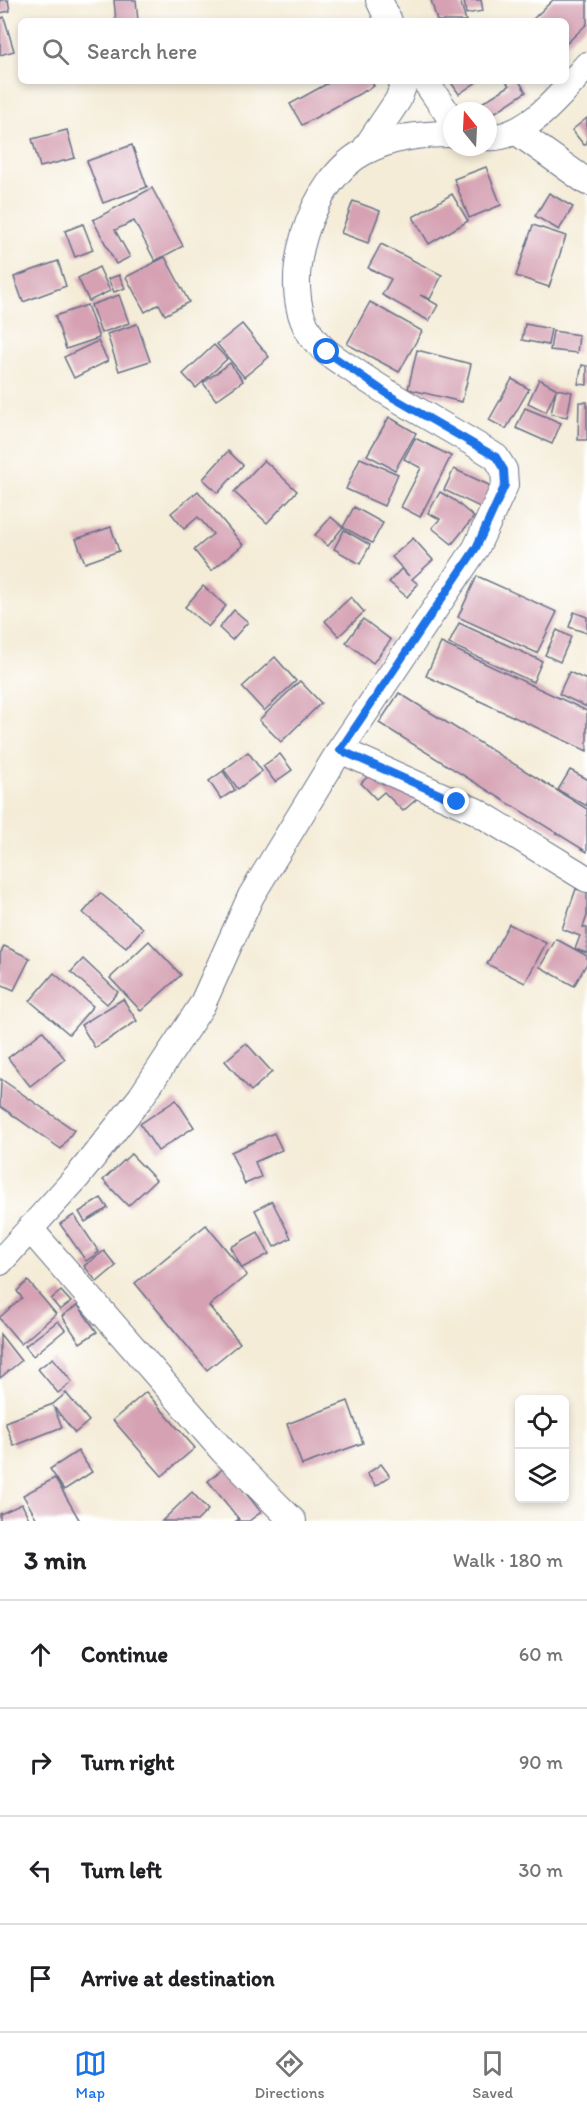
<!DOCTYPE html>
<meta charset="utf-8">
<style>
body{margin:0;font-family:Itim,sans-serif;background:#f2f2f2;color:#202124}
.controls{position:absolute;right:18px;bottom:18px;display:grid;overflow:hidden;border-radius:9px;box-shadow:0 3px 9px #0003}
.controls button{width:54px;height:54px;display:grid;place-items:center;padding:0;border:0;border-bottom:2px solid #e0e0e0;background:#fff;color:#202124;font:30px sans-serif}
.compass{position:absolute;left:443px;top:102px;width:54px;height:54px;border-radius:50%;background:#fff;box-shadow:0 3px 9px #0003;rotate:342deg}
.stop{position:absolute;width:18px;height:18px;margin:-14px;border:4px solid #1a73e8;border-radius:50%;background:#fff}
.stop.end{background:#1a73e8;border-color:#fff;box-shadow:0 2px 6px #0008}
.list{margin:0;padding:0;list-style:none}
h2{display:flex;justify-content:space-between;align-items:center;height:78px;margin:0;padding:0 24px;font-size:26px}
h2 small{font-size:20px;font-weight:400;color:#757577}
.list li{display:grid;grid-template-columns:39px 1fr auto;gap:18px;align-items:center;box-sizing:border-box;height:108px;padding:0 24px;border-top:2px solid #e0e0e0}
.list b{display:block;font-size:22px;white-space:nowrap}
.list em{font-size:20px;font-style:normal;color:#757577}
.icon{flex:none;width:33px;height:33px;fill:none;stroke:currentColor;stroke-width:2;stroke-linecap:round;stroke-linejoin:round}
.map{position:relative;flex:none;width:587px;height:1521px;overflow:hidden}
.search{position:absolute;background:#fff;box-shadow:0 3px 9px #0003;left:18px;right:18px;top:18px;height:66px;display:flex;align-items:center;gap:15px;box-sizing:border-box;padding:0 21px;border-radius:9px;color:#757577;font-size:22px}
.sheet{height:510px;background:#fff}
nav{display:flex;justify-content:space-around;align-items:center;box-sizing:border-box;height:84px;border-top:2px solid #e0e0e0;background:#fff;font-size:16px;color:#757577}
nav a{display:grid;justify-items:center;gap:3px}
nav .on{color:#1a73e8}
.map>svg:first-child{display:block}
.building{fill:#d5a1b3}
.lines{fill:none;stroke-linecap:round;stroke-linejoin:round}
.minor-casing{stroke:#677188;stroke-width:28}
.minor{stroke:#fff;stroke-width:26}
.route{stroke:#1a73e8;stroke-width:8}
</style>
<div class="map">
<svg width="587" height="1521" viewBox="0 0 587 1521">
<rect width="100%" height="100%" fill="#fff"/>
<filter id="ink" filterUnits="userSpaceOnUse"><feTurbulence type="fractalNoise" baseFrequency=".0167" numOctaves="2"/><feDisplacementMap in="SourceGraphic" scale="12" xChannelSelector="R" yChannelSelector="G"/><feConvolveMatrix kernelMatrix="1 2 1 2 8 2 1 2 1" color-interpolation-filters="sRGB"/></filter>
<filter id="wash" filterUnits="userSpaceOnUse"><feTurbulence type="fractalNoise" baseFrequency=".008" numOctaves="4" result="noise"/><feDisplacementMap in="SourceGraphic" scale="24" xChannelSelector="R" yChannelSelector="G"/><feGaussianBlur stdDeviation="1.35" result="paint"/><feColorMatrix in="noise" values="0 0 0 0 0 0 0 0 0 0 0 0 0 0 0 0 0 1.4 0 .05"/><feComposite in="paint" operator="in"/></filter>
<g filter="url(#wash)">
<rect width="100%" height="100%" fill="#f4ecd7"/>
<g id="blocks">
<g class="building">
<path d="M0,0h8l2,11 -10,2z"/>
<path d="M114,0h22l2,21h-22z"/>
<path d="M431,0h29l6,21h-29z"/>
<path d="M464,0h17l2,11 -17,3z"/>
<path d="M553,0h34v24l-21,20v-23h-35z"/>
<path d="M4,17l10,34 -14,4v-36z"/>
<path d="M332,81h39l3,5 -72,39 -12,-21z"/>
<path d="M450,81h28l-19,13z"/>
<path d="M506,81h13l7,11 -38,25v-6h-19l40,-25z"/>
<path d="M587,118v25l-3,2 -12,-15z"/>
<path d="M67,130l8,28 -35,9 -8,-28z"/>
<path d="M132,145l15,42 -44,16 -16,-42z"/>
<path d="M486,167l15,38 -32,13 -15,-39z"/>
<path d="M152,188l31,58 -28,15 -21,-40 -19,9 15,27 -14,7 -23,-44z"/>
<path d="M549,193l24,14 -14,23 -24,-14z"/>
<path d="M452,194l16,27 -39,23 -16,-27z"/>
<path d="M353,201l27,10 -12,32 -27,-10z"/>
<path d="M83,224l10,26 -18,7 -10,-26z"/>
<path d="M533,225l33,11 -17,51 -33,-11z"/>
<path d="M381,244l61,31 -12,24 -10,-4 18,10 -9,16 -47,-26 9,-16 -23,-11z"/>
<path d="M165,257l24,45 -24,13 -6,-11 -14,8 -19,-35z"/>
<path d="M58,261l8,25 -43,16 -9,-25z"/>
<path d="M99,267l11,24 -21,10 -11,-23z"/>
<path d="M119,275l6,13 -11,4 -6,-13z"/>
<path d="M119,295l10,28 -28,10 -10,-28z"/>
<path d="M370,302l52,29 -23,41 -52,-28z"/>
<path d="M87,305l12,33 -33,11 -11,-33z"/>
<path d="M137,324l13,37 -31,10 -12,-37z"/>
<path d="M242,324l27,33 -25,20 -27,-33z"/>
<path d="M525,324l26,5 -3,16 -26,-5z"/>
<path d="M553,331l26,4 -2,18 -27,-3z"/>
<path d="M98,341l10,20 -34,17 -10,-21z"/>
<path d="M214,345l13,14 -31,29 -13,-14z"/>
<path d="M417,350l54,14 -9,38 -54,-13z"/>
<path d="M230,363l13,18 -27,19 -13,-17z"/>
<path d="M582,365l5,1v19l-9,-1z"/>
<path d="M512,379l17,10 -23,40 -17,-9z"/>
<path d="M539,379l18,10 15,3 -5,25 -16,-3 5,-24 -10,22 -18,-9z"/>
<path d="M579,402h8v38h-9z"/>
<path d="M525,408l36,15 -9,21 -36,-16z"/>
<path d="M389,417l27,16 -21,37 -28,-15z"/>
<path d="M415,438l36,18 -31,61 -19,-10 20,-39 -17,-9z"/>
<path d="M228,451l15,14 -25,28 -15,-14z"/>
<path d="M360,458l38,16 -14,32 -38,-17z"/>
<path d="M264,460l33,31 -30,32 -33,-31z"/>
<path d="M454,469l37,17 -9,22 -38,-18z"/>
<path d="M198,491l45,54 -32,26 -17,-21 19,-16 -15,-17 -14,12 -13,-16z"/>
<path d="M440,492l14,8 20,17 -22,27 -20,-16 8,-9 -12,-6z"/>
<path d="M354,507l29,16 -11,20 -29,-16 -15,19 -13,-11 16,-18 12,10z"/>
<path d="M111,527l8,24 -34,12 -9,-24z"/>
<path d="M344,530l26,15 -10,19 -26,-15z"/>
<path d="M413,538l20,22 -21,19 6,5 -11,13 -18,-15 12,-13 8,7 -17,-19z"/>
<path d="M477,576l80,36 -20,41 -79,-36z"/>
<path d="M203,586l23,20 -18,21 -23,-20z"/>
<path d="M351,597l13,15 -25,24 -14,-15z"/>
<path d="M234,610l14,12 -16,18 -13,-12z"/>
<path d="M574,612l13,5v16l-18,-6z"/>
<path d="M363,619l28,21 -18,23 -27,-21z"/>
<path d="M459,623l83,38 -9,21 -84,-38z"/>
<path d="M557,630l14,7 -11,25 -15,-7z"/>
<path d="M441,643l146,68v40l-161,-75z"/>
<path d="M275,657l21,24 -32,30 -22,-24z"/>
<path d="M569,672l18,8v27l-28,-13z"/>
<path d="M300,681l21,22 -40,39 -22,-22z"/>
<path d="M399,693l188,116v43l-208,-129z"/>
<path d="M248,752l14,19 -24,18 -14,-19z"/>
<path d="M280,754l12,16 -17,12 -12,-16z"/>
<path d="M384,762l34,36 -15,13 -19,-19 -8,7 -15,-16z"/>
<path d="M570,770l17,9v27l-29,-16z"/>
<path d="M223,771l12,19 -14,9 -12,-18z"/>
<path d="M576,889l11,3v24l-4,11 4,1v25l-12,-4 5,-13 -18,-7z"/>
<path d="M100,893l43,35 -17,20 -43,-35z"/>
<path d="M509,924l37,19 -21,40 -38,-19z"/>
<path d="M556,939l31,17v7l-13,23 -34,-19z"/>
<path d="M149,941l32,34 -40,36 -31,-33z"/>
<path d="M4,946l26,12 -16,32 -14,-6v-30z"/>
<path d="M83,959l35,33 -11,12 -36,-32z"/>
<path d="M54,973l39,33 -24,28 -39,-33z"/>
<path d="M123,999l14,22 -42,27 -14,-23z"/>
<path d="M43,1031l22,28 -35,27 -22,-28z"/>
<path d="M246,1043l26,29 -21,19 -26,-30z"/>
<path d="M1,1079l73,51 -13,19 -61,-43z"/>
<path d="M176,1100l18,27 -36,24 -18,-27z"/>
<path d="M274,1133l8,17 -27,12 6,15 -16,7 -14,-32z"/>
<path d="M131,1154l25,26 -28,26 -25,-26z"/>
<path d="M101,1198l7,10 -23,14 -6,-10z"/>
<path d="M272,1201l19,37 -17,9 -19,-37z"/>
<path d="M74,1215l25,37 -13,9 -26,-37z"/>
<path d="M206,1225l41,50 -38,31 31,37 -33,27 -72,-87z"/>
<path d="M258,1232l11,22 -27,14 -11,-21z"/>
<path d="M104,1251l12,15 -19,16 -13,-16z"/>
<path d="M28,1281l28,33 -35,30 -21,-25v-2l22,-19 -5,-7z"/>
<path d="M61,1291l10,11 -11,8 -9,-11z"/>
<path d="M78,1305l19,27 -17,11 -18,-27z"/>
<path d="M58,1321l7,9 -32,26 -8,-10z"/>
<path d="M0,1334l21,27 -21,17z"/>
<path d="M53,1358l19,24 -14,11 -20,-24z"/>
<path d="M146,1392l49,56 -33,28 -49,-56z"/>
<path d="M66,1393l23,28 -14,12 -22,-27 9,21 -48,19 -9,-24 48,-18z"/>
<path d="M348,1401l15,42 -61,22 -15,-41z"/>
<path d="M78,1451l14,21 -28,18 -14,-21z"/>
<path d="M381,1464l9,12 -14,10 -9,-12z"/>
<path d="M225,1467l36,45 -12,9h-13l3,-2 -31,-38z"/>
<path d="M55,1478l25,43h-42l-15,-26z"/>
<path d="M192,1492l16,18 -11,11h-35z"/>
<path d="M22,1504l8,17h-30v-7z"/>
</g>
</g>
</g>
<g filter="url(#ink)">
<use href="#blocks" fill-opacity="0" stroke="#677188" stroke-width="1.5"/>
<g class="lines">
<g class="minor-casing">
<g id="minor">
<path d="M379,0l10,21"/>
<path d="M425,81l27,39"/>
<path d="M517,132l70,50"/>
<path d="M488,137c38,3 75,-45 99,-72"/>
<path d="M363,152l35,-52 7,-19"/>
<path d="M340,750l136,61 111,68"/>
<path d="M30,1229l193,222 70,70"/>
<path d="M0,1262l78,-86 63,-79 61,-92 49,-109 89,-146 136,-202 29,-63 -1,-15 -8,-13c-48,-30 -97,-55 -143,-87 -15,-10 -32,-20 -42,-35 -35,-51 0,-156 53,-183 28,-15 57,-18 88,-18"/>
</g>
</g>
<use href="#minor" class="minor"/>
</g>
</g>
<g class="lines" filter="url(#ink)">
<path class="route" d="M327,352l65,45 104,60 8,13 1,15 -29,63 -136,202 117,52"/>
</g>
</svg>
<div class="controls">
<button><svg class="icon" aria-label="locate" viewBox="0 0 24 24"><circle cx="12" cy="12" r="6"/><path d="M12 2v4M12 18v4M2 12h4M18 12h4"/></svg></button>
<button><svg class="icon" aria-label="layers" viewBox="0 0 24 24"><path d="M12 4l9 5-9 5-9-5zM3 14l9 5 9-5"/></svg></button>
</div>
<svg class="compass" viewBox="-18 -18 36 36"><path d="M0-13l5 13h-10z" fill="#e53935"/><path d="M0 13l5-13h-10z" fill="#757577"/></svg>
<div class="stop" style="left:327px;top:352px"></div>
<div class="stop end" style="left:457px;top:802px"></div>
<div class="search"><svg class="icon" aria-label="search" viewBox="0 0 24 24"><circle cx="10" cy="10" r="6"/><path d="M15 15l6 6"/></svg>Search here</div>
</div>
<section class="sheet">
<h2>3 min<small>Walk · 180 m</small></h2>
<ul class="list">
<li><svg class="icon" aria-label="ahead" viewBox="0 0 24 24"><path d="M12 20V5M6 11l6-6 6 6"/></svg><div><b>Continue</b></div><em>60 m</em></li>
<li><svg class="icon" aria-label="right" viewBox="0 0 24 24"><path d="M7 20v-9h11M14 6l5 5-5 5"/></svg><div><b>Turn right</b></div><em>90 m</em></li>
<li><svg class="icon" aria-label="left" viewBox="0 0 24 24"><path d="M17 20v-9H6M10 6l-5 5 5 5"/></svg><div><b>Turn left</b></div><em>30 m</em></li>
<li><svg class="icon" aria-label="arrive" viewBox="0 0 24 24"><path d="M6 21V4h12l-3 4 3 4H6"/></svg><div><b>Arrive at destination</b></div></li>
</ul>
</section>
<nav>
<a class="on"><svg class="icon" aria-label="map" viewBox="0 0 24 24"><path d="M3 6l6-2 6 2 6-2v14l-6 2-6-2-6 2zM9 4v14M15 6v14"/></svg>Map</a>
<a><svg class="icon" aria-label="directions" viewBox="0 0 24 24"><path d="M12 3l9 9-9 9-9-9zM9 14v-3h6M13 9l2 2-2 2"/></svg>Directions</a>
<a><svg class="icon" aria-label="saved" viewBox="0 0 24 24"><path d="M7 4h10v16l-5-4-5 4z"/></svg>Saved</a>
</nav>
